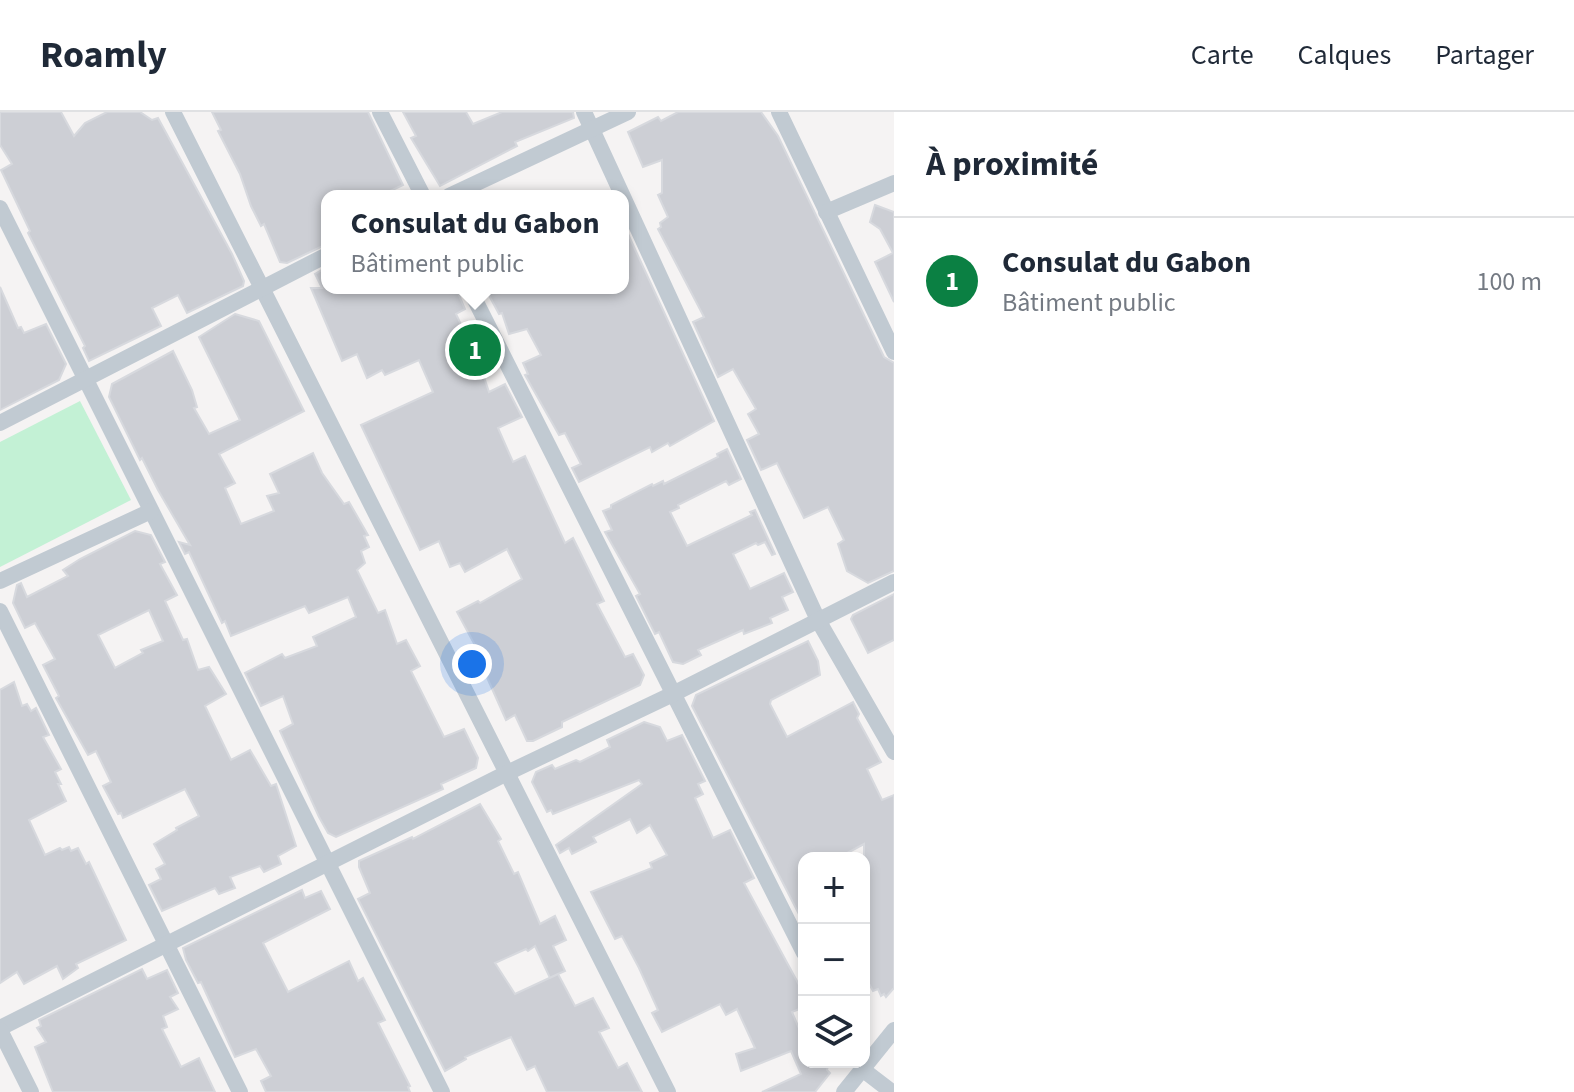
<!DOCTYPE html>
<html lang="fr">
<meta charset="utf-8">
<style>
body{margin:0;font-family:"Source Sans 3",sans-serif;background:#f6f6f7;color:#1f2937}
.controls{position:absolute;right:24px;bottom:24px;display:grid;overflow:hidden;border-radius:16px;box-shadow:0 4px 12px #0003}
.controls button{width:72px;height:72px;display:grid;place-items:center;padding:0;border:0;border-bottom:2px solid #e0e1e3;background:#fff;color:#1f2937;font:40px sans-serif}
.you{position:absolute;left:472px;top:552px;width:28px;height:28px;margin:-20px;border:6px solid #fff;border-radius:50%;background:#1a73e8;box-shadow:0 0 0 12px #1a73e833}
.badge{display:grid;place-items:center;width:52px;height:52px;border-radius:50%;background:#0b8043;color:#fff;font-size:26px;font-weight:700}
.pin{position:absolute;translate:-50% -50%;border:4px solid #fff;box-shadow:0 2px 8px #0006}
.popup{position:absolute;left:321px;top:78px;width:308px;height:104px;box-sizing:border-box;display:grid;place-content:center;border-radius:16px;background:#fff;filter:drop-shadow(0 2px 6px #0005);font-size:26px;white-space:nowrap;color:#747a83}
.popup b{font-size:30px;color:#1f2937}
.popup::after{content:'';position:absolute;left:50%;top:100%;margin-left:-16px;border:16px solid transparent;border-top-color:#fff}
.list{margin:0;padding:0;list-style:none}
h2{display:flex;justify-content:space-between;align-items:center;height:104px;margin:0;padding:0 32px;font-size:34px}
h2 small{font-size:26px;font-weight:400;color:#747a83}
.list li{display:grid;grid-template-columns:52px 1fr auto;gap:24px;align-items:center;box-sizing:border-box;height:128px;padding:0 32px;border-top:2px solid #e0e1e3}
.list b{display:block;font-size:30px;white-space:nowrap}
.list p{margin:0;font-size:26px;white-space:nowrap;color:#747a83}
.list em{font-size:26px;font-style:normal;color:#747a83}
.icon{flex:none;width:44px;height:44px;fill:none;stroke:currentColor;stroke-width:2;stroke-linecap:round;stroke-linejoin:round}
.map{position:relative;flex:none;width:894px;height:980px;overflow:hidden}
header{display:flex;align-items:center;gap:48px;box-sizing:border-box;height:112px;padding:0 40px;background:#fff;border-bottom:2px solid #e0e1e3}
header strong{font-size:38px}
nav{display:flex;gap:44px;margin-inline-start:auto;font-size:28px}
main{display:flex}
aside{flex:1;background:#fff}
.map>svg:first-child{display:block}
.green{fill:#c3f1d5}
.building{fill:#cdcfd5;stroke:#d7d9de;stroke-width:2;fill-rule:evenodd}
.lines{fill:none;stroke-linecap:round;stroke-linejoin:round}
.street{stroke:#c1cad2;stroke-width:16}
</style>
<header>
<strong>Roamly</strong>
<nav><a>Carte</a><a>Calques</a><a>Partager</a></nav>
</header>
<main>
<div class="map">
<svg width="894" height="980" viewBox="0 0 894 980">
<rect width="100%" height="100%" fill="#f5f3f3"/>
<path class="green" d="M80,289l51,99 -131,67v-125z"/>
<g class="building">
<path d="M0,0h61l13,24 11,-13 22,-11h33l12,8 6,-2 74,136 12,27 -1,5 -56,27 -9,-18 -26,13 9,18 -72,35 -6,-13 2,-2 -57,-113 2,-2 -29,-61 11,-6 -12,-19z"/>
<path d="M212,0h156l35,73 -23,11h-53v48l-40,19 -7,-1 -16,-38 -3,2 -10,-20 -11,-32 -22,-43 3,-1z"/>
<path d="M403,0h63l7,12 29,-12h71l1,6 -59,24 2,4 -77,40 -29,-48 5,-2z"/>
<path d="M678,0h83l17,24 106,221 10,6v208l-26,12 -21,-12 -9,-27 6,-4 -16,-33 -24,11 -27,-55 -16,7 -14,-30 12,-6 -11,-20 8,-5 -23,-40 -15,8 -25,-55 11,-5 -46,-88 3,-2 -1,-4 8,-6 -10,-22 4,-2v-33l-19,7 -15,-35 30,-15 3,4z"/>
<path d="M875,93l19,7v90l-19,-40 18,-9 -13,-24 -10,-7z"/>
<path d="M623,111l91,198 -44,25 -2,-3 -16,9 -2,-5 -71,35 -7,-14 9,-4 -16,-31 -6,2 -34,-60 3,-1 -5,-11 18,-8 -14,-26 -18,5 -7,-21 -3,1 -14,-26h138z"/>
<path d="M327,155v21h129l9,21 -9,5 9,19 -5,2 19,27 10,30 16,-8 17,33 -24,11 15,34 12,-6 40,87 8,-5 31,63 -7,3 28,53 8,-3 11,21 -4,10 -78,37v5l-29,14h-6l-12,-26 -9,5 -25,-56 3,-2 -27,-50 21,-11 2,2 42,-24 -15,-30 -42,23 -5,-9 -10,4 -11,-26 -19,9 -59,-125 72,-33 -14,-32 -34,15 -3,-5 -15,8 -10,-24 -15,7 -31,-73h11l-7,-14z"/>
<path d="M0,175l18,41 3,-1 3,6 22,-9 20,40 -7,16 -59,30z"/>
<path d="M235,202l24,7 45,90 -85,43 16,29 -10,5 16,36 33,-13 -7,-15 12,-3 -9,-19 43,-21 9,20 22,31 5,-2 19,33 -4,1 5,11 -8,4 4,12 -8,7 21,43 7,-3 12,34 9,-4 14,26 -9,5 33,66 20,-8 14,29 -2,10 -35,16 2,5 -107,48 -8,-4 -9,-16 -39,-86 13,-7 -10,-28 -22,10 -16,-33 37,-19 3,4 32,-12 -4,-9 43,-20 -8,-20 -39,16 -4,-7 -74,30 -6,-15 -3,2 -33,-71 -4,2 -6,-12 11,3 -32,-55 -16,-32 -2,2 -31,-63 3,-13 61,-33 19,39 5,17 -3,1 15,26 31,-14 -41,-83z"/>
<path d="M727,337l14,30 -12,6 -3,-4 -48,24 1,3 -9,4 17,34 65,-31 -2,-3 5,-2 20,44 -3,1 -7,-13 -7,3 -2,-2 -23,11 17,35 34,-16 9,19 -11,5 6,13 -18,8 2,5 -28,11 -1,-4 -45,20 3,5 -18,9 -10,-2 -14,-30 -4,2 -19,-38 4,-2 -35,-62 7,-2 -9,-19 8,-3v-3l41,-21 1,2 10,-5 1,3 54,-27 -1,-3z"/>
<path d="M135,419l16,4 14,27 -5,2 17,31 -12,6 18,39 4,-1 11,31 11,-3 17,27 -21,12 26,54 19,-10 21,36 5,-2 20,62 -18,10 3,8 -17,8 -4,-6 -30,11 5,11 -16,6 -4,-6 -53,23 -13,-26 12,-6 -5,-10 9,-5 -11,-20 23,-14 -1,-2 23,-12 -14,-27 -62,29 -2,-5 -3,1 -15,-28 8,-4 -15,-31 -8,4 -32,-57 3,-2 -16,-31 12,-6 -20,-36 -10,5 -12,-25 4,-18 4,-2 6,14 41,-21 -5,-6 17,-11zM149,498l14,31 -22,9 2,3 -28,15 -17,-33z"/>
<path d="M894,482v46l-26,13 -17,-34 2,-4z"/>
<path d="M808,529l10,20 2,14 -49,25 -1,4 17,33 66,-35 6,12 -2,4 24,44 -14,7 15,31 12,-5v193l-8,9 -2,-3 -3,2 -3,-7 -5,2 -9,-16v-131l-26,14h-34v66l-112,-218 4,-11z"/>
<path d="M14,570l8,24 5,-2 4,7 5,-3 13,27 -6,2 18,32 -6,3 6,12h-3l8,17 -37,19 16,35 15,-7 2,2 7,-3 2,4 7,-3 8,16 3,-2 37,78 -50,24 2,4 -15,11 -6,-13 -33,18 -7,-12 -17,11v-293z"/>
<path d="M644,610l16,5 7,14 15,-6 23,46 -7,3 5,10 -8,4 18,40 17,-8 24,48 -10,5 60,111v13l-12,5 12,28v22h25l-2,8 3,3 -15,19h-53l39,-18 -10,-23 -50,20 -5,-17 19,-6 -18,-39 -11,6 -6,-11 -58,28 -10,-19 6,-3 -19,-42 -17,-32 -7,3 -24,-47 61,-24 -2,-5 17,-8 -17,-30 -13,8 -7,-14 -37,18 3,5 -24,12 -3,-6 -9,5 -4,-8 86,-61 -3,-4 -86,34 -2,-4 -4,2 -15,-30 4,-10 16,-7 3,4 21,-9 4,2 30,-15 -3,-7z"/>
<path d="M480,692l21,35 -3,2 16,33 4,-2 22,52 15,-8 11,24 -13,6 12,25 -7,3 17,32 18,-8 16,30 -10,4 19,36 9,-5 15,29h-95l-12,-26 -8,4 -16,-33 -46,20 1,2 -21,12 -87,-172 12,-6 -11,-26v-6l53,-24 1,2zM535,834l15,32 8,-4 -43,20 -20,-31 31,-14 2,2z"/>
<path d="M302,778l3,8 16,-7 9,18 -67,34 25,49 61,-31 9,20 5,-3 22,42 -7,3 32,63 -2,1 2,5h-144l-5,-11 10,-5 -15,-27 -21,8 -34,-75 -3,1 -12,-23 -3,-12z"/>
<path d="M142,857l5,10 20,-9 11,23 -8,4 8,12 -15,7 4,11 -5,2 19,38 18,-9 16,34h-162l-18,-45 11,-5 -9,-14 4,-2 -2,-6z"/>
</g>
<g class="lines">
<g class="street">
<path d="M173,0l495,980"/>
<path d="M380,0l43,84"/>
<path d="M584,0l234,508 76,132"/>
<path d="M779,0l115,240"/>
<path d="M449,84l179,-84"/>
<path d="M0,96l442,884"/>
<path d="M826,100l68,-29"/>
<path d="M469,176l335,665"/>
<path d="M0,311l327,-168"/>
<path d="M0,469l151,-70"/>
<path d="M0,499l240,481"/>
<path d="M0,916l507,-255 166,-79 221,-112"/>
<path d="M0,918l31,62"/>
<path d="M859,950l3,7 30,23"/>
<path d="M844,980l50,-62"/>
</g>
</g>
</svg>
<div class="controls">
<button>+</button>
<button>−</button>
<button><svg class="icon" aria-label="layers" viewBox="0 0 24 24"><path d="M12 4l9 5-9 5-9-5zM3 14l9 5 9-5"/></svg></button>
</div>
<div class="you"></div>
<div class="pin badge" style="left:475px;top:238px">1</div>
<div class="popup"><b>Consulat du Gabon</b>Bâtiment public</div>
</div>
<aside>
<h2>À proximité<small></small></h2>
<ul class="list">
<li><span class="badge">1</span><div><b>Consulat du Gabon</b><p>Bâtiment public</p></div><em>100 m</em></li>
</ul>
</aside>
</main>
